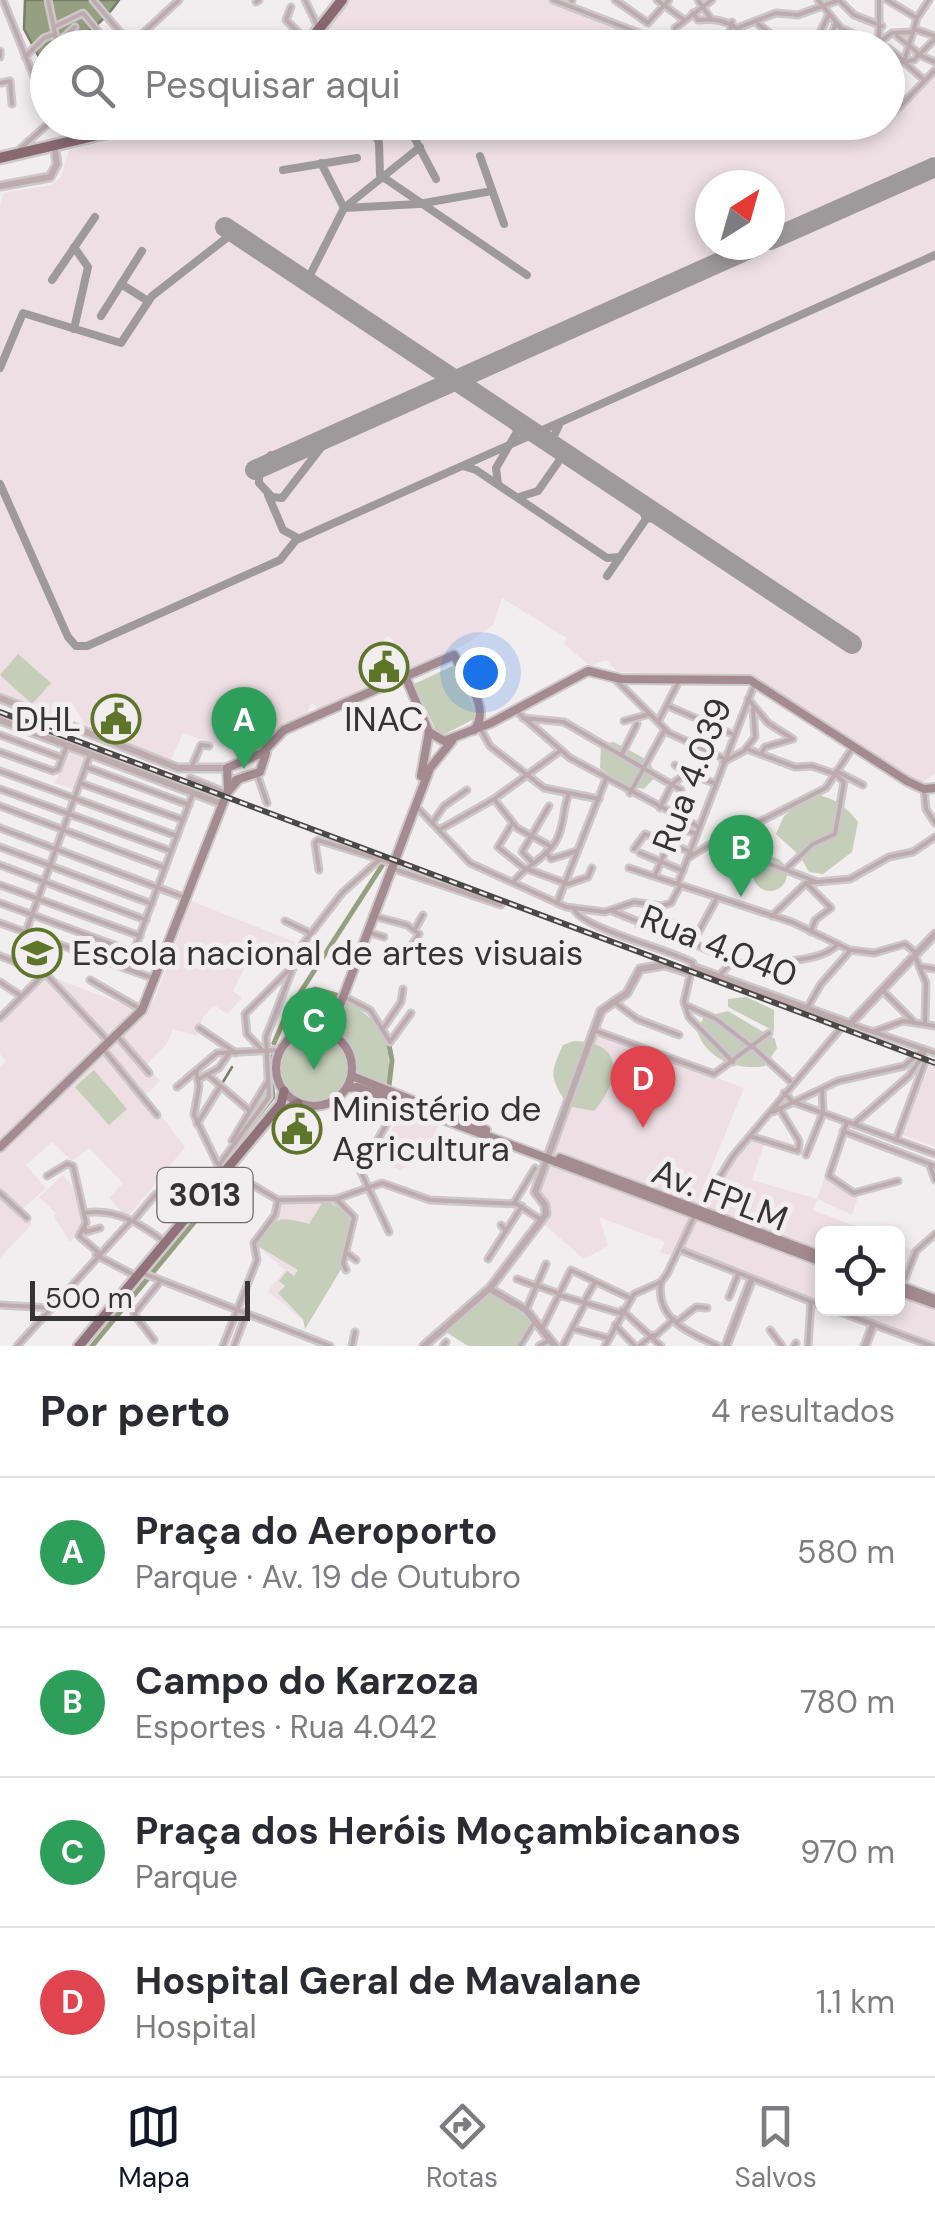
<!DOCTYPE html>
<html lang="pt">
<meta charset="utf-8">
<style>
body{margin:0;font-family:"DM Sans",sans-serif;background:#f2f2f3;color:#2b2b33}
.controls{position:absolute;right:30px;bottom:30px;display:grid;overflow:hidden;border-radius:15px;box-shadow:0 5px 15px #0003}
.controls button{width:90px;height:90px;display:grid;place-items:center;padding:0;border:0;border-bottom:2px solid #e1e1e2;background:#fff;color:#2b2b33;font:50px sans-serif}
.compass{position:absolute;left:695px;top:170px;width:90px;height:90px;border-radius:50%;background:#fff;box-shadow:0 5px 15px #0003;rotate:37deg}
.scale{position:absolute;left:30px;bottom:25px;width:220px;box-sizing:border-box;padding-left:10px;border:5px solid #353333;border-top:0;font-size:28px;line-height:35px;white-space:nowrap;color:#353333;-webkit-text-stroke:8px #f2edef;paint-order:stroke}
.you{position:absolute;left:480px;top:672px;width:35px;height:35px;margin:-25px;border:8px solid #fff;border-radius:50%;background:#1a73e8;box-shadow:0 0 0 15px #1a73e833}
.badge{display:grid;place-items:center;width:65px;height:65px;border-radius:50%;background:#111827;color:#fff;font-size:32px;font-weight:700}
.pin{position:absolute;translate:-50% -82px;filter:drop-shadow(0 2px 5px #0008)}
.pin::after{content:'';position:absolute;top:52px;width:35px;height:30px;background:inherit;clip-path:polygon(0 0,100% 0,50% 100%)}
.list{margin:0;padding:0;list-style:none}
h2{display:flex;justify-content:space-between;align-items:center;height:130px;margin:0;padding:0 40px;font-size:42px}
h2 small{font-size:32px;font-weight:400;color:#7c7c81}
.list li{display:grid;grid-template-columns:65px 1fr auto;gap:30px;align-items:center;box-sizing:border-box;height:150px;padding:0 40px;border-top:2px solid #e1e1e2}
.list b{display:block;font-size:38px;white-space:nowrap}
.list p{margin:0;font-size:32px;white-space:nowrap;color:#7c7c81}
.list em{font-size:32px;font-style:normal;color:#7c7c81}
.icon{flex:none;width:55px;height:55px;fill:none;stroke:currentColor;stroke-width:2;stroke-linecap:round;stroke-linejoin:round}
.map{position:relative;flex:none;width:935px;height:1346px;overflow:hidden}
.search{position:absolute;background:#fff;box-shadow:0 5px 15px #0003;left:30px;right:30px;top:30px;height:110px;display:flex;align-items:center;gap:25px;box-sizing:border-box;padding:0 35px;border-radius:55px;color:#7c7c81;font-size:38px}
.sheet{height:730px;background:#fff}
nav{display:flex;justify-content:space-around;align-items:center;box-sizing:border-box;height:140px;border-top:2px solid #e1e1e2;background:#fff;font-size:28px;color:#7c7c81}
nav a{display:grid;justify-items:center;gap:5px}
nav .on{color:#111827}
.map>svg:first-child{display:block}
.built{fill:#eddfe3;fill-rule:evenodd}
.green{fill:#c5ceb9}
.water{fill:#94a080;stroke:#787f69;stroke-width:2.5}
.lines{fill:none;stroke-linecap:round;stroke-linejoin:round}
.stream{stroke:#787f69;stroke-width:2.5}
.canal{stroke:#94a080;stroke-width:5}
.taxiway{stroke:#9e9a9c;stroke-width:8}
.runway{stroke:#9e9a9c;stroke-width:20}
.minor-casing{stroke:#ccc8c9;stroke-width:9}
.tertiary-casing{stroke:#ccc8c9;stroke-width:11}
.secondary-casing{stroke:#ccc8c9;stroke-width:12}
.primary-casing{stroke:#ccc8c9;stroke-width:14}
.trunk-casing{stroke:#ccc8c9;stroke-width:15}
.minor{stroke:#bdabb0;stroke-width:4}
.tertiary{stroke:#bdabb0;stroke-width:6}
.secondary{stroke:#a48a91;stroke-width:8}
.primary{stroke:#91727b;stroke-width:9}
.trunk{stroke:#896872;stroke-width:10}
.rail-casing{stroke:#4b4848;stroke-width:6}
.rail{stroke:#f2edef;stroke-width:2.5;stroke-dasharray:8;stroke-linecap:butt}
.labels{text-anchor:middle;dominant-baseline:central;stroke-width:10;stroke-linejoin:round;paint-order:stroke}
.shield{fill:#f2edef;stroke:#6e6b6b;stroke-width:2.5}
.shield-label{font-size:32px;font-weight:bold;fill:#353333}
.poi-label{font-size:35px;fill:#353333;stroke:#f2edef;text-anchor:start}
.street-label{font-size:35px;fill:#353333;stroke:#f2edef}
</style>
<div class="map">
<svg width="935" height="1346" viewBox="0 0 935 1346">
<rect width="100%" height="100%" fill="#f2edef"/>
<g class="built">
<path d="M349,0h205l126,48h-369z"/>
<path d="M935,72v701l-14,10 -167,-107 -136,-4 -12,-12 -16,6 -26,-22 3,-6 -65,-40 -9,27 -29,20 -55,25 -19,-34 -7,3 15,33 -5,8 -78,32 2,-6 -6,-3 -5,13 -22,10 -9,2 -16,-6 -6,14 -31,11 -39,-14 -13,29 -82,-31 -16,-29 -7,2 -2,15 -63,-27v-488l4,-11 47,-8 10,-8 8,-27 116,-27 703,-1zM710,185h60v60h-60z"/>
<path d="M67,749l22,8 -13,33 -21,-7z"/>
<path d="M191,901l104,41 -8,18 -9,4 -27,-10 -18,37 9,7 -15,16 -13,-9 -11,12 -6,19 -24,-7 -7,16 -20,20 14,16 -15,14 40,52 -58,71 -18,-20 14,-15 -34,-35 -17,13 -20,-19 -26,23 20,23 -26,23 12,13 -32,34v-191l6,-6 -6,-7v-33l49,-45 89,34 5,8 13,-22z"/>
<path d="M26,935l32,12 -10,26 -32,-14z"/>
<path d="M598,1034l146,54 -48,117 5,2 14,-27 35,-44 16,2 -14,42 65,19 8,-22 33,20 -6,18 -34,-16 -6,11 60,23 -50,1v72l-140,-56 -8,7 -14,-5 5,-10 -66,-25 9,29 -24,13 -44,-38 5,-16 -10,-10z"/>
<path d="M930,1065l5,2v80l-34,-13z"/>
<path d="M401,1109l38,14 -9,23 -30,25 -20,-14z"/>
<path d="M63,1175l14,17 8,32 -15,18 -16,-25 2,-4 -17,-16z"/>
<path d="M335,1202l18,15 -47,106 -38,-32 17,-21 -29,-25 21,-27 1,-15z"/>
<path d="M898,1244l18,7 -16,40 35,13v42l-106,-37 69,-1z"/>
</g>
<g class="green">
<path d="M18,654l33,29 -19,21 -32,-29z"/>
<path d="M455,665l23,52 -39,20 -25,-53z"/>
<path d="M614,742l35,19 7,15 -12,13 -16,-3 -28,-18 1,-24z"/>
<path d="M811,795c20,0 35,11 47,27l-6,30 -29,22 -14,-2 -9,-16 -24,-22 8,-18z"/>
<circle cx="770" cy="874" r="17"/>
<path d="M746,997l28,13v21l-46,-24v-8z"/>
<path d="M345,999c41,28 47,41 43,90l-33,-13 -2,-22 -18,-28z"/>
<path d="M728,1011l47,28 2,9 -12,18c-28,5 -60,-7 -68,-36l7,-13z"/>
<circle cx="314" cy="1068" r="34"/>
<path d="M574,1041c52,1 46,40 20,70l-26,-5c-18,-29 -19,-31 -5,-61z"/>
<path d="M94,1070l33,39 -18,16 -34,-38z"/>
<path d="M324,1200l29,15 -10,51 -38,63 -2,-10 -25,-26 7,-7 -6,-5 8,-10 7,5 4,-6 -47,-28c28,-22 21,-28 58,-18z"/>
<path d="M489,1292l43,29 -13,25h-51l-22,-14z"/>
</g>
<path class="water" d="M25,0h94c-16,23 -44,47 -71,48l-1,7 -8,2 -15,-28z"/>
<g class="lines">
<g class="stream">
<path d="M220,1087l12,-20"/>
<path d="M253,1122l20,-25 -2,-44"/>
<path d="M237,1312l21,8"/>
</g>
<g class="canal">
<path d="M301,994l14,-5 21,6"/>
<path d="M388,1040l4,20 -3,26"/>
<path d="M274,1043l13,-30 98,-152"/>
<path d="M250,1126l23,-29 -4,-40"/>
<path d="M92,1346l138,-167"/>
</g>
<g class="taxiway">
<path d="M370,122l9,21 1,32 147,100"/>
<path d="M406,122l30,57"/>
<path d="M480,156l24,68"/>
<path d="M321,163l23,45 75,-4 73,-13"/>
<path d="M283,170l74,-12"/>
<path d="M52,280l43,-63"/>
<path d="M307,281l37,-73 76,-61"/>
<path d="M121,284l27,17"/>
<path d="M101,316l41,-65"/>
<path d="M74,329l14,-62 -14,-20"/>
<path d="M0,368l23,-55 98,30 31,-47 81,-63"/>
<path d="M524,426l16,4"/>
<path d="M556,453l-2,-17 5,-11"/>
<path d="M287,455h-16l-12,13v15l13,14 10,1 48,-62"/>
<path d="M463,466l13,4 131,88 13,-1"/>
<path d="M0,484l68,153 8,9h11l193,-86 16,-20 639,-285"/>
<path d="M498,484l-2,-16 21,-36 -6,-15"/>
<path d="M268,495l15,35 15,8"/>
<path d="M519,497l19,-6 23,-33 18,5"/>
<path d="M640,503l6,16 14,-2"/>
<path d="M607,576l39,-57"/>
</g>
<g class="runway">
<path d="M225,227l627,417"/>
<path d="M770,240l165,-73"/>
<path d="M255,470l503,-225"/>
</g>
<g class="minor-casing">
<g id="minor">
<path d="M3,0l45,112"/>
<path d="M48,0l10,48"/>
<path d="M93,0l37,44"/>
<path d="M305,0l12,25"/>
<path d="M553,0l125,48"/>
<path d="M571,0l1,1"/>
<path d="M615,0l33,23 21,-23"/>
<path d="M657,0l27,20"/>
<path d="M698,0l13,19"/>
<path d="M818,0l39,48"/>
<path d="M879,0v38"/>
<path d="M887,0l30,18"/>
<path d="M840,1l14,14 28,11"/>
<path d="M256,2l3,-2"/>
<path d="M291,7l-5,13 20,20"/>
<path d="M693,13l5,7c31,-3 40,8 61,28"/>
<path d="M732,22l-3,14 7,12"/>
<path d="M758,24l22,17 23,7"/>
<path d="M54,27l29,-14 29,35"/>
<path d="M740,27l36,-14 22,2 41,-15"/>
<path d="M675,28l37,-28"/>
<path d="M840,28l46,20"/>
<path d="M914,29l21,7"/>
<path d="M897,36l20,16"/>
<path d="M203,38l10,10"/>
<path d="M57,43l18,-16"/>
<path d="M828,44l8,-21"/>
<path d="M127,48l52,-48"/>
<path d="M230,48l11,-9"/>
<path d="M813,48l15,-32"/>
<path d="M872,48l20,-15 21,-1"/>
<path d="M888,48l15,12"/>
<path d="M0,51v6"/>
<path d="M917,54l18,8"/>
<path d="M25,57l19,-19 11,-4"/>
<path d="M904,62l13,-44 12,-18"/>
<path d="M904,62l19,17"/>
<path d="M888,65l26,-5 21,-21"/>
<path d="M0,83l10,-2 2,23"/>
<path d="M888,119l47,-49"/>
<path d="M878,122h6"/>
<path d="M20,149l30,-27"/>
<path d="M617,681l52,52 54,25"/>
<path d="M748,699l20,24 25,16 -28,8 -4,7"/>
<path d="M668,706l64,28"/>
<path d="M515,710l55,48 129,69"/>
<path d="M523,718l41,4 117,68"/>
<path d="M624,721l26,-7"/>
<path d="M658,722l22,-43"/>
<path d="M480,728l10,18 54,42 55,11"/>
<path d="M0,735l62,23"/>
<path d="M747,749l48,18 17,-1 23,8"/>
<path d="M0,752l53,19 5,-2 9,-24"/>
<path d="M622,754l15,-30"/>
<path d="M723,762l21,-11 11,-14 -2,-28"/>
<path d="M675,765l13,8"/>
<path d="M192,766l9,-21 8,1"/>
<path d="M86,767l103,38"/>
<path d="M0,771l177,65"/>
<path d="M836,771l27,14"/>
<path d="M257,774l10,29"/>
<path d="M190,778l37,15"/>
<path d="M80,783l103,37"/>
<path d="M0,789l171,62"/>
<path d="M924,789l2,20 9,14"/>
<path d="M630,793l34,-62"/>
<path d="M494,799l23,29 33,18"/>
<path d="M0,806l165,62"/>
<path d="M417,807l53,56 96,44 39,5 29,-10 27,4 10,-3 9,-17"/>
<path d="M660,808l12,-24 15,-11 27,10"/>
<path d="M432,823l12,-17 23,-16"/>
<path d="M512,824l-14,23 26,21 44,16 20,-7 4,-9"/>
<path d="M0,828l183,69"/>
<path d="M439,830l55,-31 66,-48"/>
<path d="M0,847l152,57"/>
<path d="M634,849l11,-15 46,18"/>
<path d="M546,852l5,7 26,-8"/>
<path d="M640,853l43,18"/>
<path d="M688,858l53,-33 18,-3 67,-34 27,-41"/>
<path d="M532,862l-10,-10 27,-46"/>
<path d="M767,863l48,18"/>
<path d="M0,865l146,55"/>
<path d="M391,868l110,37"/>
<path d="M629,868l163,54 58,28 24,3 31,-9 11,9"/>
<path d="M786,869l27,-25 22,-10 9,-52 -9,-8"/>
<path d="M319,870l-4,-27 3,-3 71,22"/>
<path d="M655,875l21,-48 21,7"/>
<path d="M514,881c12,-15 33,-24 42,-40 9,-15 6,-31 13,-47"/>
<path d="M678,883l77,-200"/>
<path d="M806,883l25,25 -16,12 -4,12"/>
<path d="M0,885l140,51"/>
<path d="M0,903l133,49"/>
<path d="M557,903l49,-124"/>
<path d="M574,909c7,19 95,40 119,54l-9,39 5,15 44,45"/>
<path d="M612,911l119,48"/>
<path d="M373,916l34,9 12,9 -7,11"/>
<path d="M772,916l34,-33 44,-4 39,-22 24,-5 22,-15"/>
<path d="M657,917l41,16 18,-33"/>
<path d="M285,921l23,11"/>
<path d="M0,923l155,56"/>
<path d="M639,926l11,-21"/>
<path d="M415,929l8,-14"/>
<path d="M367,932l17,5"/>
<path d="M0,956l45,17 63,68"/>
<path d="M915,956l11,27 -1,40"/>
<path d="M15,962l75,-207"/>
<path d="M922,967l13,2"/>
<path d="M127,969l66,-176"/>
<path d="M719,976l10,-11c28,-4 90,1 109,-21"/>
<path d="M90,980l52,30"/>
<path d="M0,982l21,14"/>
<path d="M882,990l31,31"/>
<path d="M343,996l27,14 20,32 21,-29"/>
<path d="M613,1001l24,18 42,16"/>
<path d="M685,1005l31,14 36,28"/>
<path d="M807,1008l14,-24 28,-32"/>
<path d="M0,1018l45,-45"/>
<path d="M850,1024l85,29"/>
<path d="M384,1027l17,-25 2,-13"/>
<path d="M199,1028l37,25"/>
<path d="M596,1031l118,43 55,-41"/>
<path d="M873,1032l30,-11 32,5"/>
<path d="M118,1037l31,36"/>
<path d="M753,1047l37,34"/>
<path d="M104,1050l53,65"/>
<path d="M263,1051l-16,-17 -2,-20 49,-49"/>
<path d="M196,1071l3,15 -5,29 23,48"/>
<path d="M209,1076l41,35"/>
<path d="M199,1079l20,-11 11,-16"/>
<path d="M177,1087l40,-34 63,-3"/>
<path d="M784,1093l9,9 142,52"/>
<path d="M773,1112l65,-31 66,-15 18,-15"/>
<path d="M847,1122l-18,54 25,17 44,-12"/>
<path d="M197,1124l23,-37"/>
<path d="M854,1124l55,-48 16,-24"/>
<path d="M843,1131l92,35"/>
<path d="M750,1136l48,15 1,-10 -20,-33"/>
<path d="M896,1140l29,-78 -5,-3"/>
<path d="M232,1141l36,-60"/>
<path d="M806,1155l17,-42 -1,-24"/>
<path d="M930,1166l5,14"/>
<path d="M225,1171l-6,-6 50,-68 -3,-60 36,-92 40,-52 37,-33"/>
<path d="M231,1172l47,28 58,-1 46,-16 48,17 87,4 24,16"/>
<path d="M47,1176l20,-12 6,2 13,57 -7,13 19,16"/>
<path d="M161,1179l31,31"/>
<path d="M0,1193l27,25"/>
<path d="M336,1199l18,18 -11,46 3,7"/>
<path d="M514,1203l21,-35"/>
<path d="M699,1210l34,-54 113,-134"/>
<path d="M84,1213c32,-5 57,11 81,29"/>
<path d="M133,1221l23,-27"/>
<path d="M501,1225l5,6"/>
<path d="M85,1228l1,4 14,-4"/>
<path d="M389,1232l-29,-62 39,-67"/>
<path d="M683,1251l139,55"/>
<path d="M347,1253l9,7"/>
<path d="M96,1255l40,21"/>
<path d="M488,1259l34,-53"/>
<path d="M145,1274l185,72"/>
<path d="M517,1279l19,7"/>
<path d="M661,1282c-6,38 29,51 57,64"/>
<path d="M538,1286l22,8"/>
<path d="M902,1286l14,-35 19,-17"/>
<path d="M559,1295l61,18"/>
<path d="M729,1297l9,-22"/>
<path d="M584,1302l11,-20"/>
<path d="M0,1305l53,3"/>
<path d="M829,1308l103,38"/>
<path d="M526,1310l20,-46"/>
<path d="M622,1310l39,36"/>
<path d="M677,1322l19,-15 11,1"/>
<path d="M615,1325l20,21"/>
<path d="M543,1327l28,-57 59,28"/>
<path d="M574,1329l34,9"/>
<path d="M770,1330l12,16"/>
<path d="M655,1336l19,-17"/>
<path d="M154,1340l-20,-26 25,-31"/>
<path d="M17,1346l112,-123"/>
<path d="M223,1346l34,-86 -3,-17 21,-28 3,-15"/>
<path d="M234,1346l12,-31"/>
<path d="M352,1346l3,-14"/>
<path d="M443,1346l3,-4"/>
<path d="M520,1346l15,-25"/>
<path d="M539,1346l11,-6"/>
<path d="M563,1346l23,-44"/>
<path d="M605,1346l29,-52 27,-12 6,-8 28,-59"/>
<path d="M639,1346l14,-11"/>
<path d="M794,1346l2,-3"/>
<path d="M808,1346l3,-44"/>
</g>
</g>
<g class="tertiary-casing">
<g id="tertiary">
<path d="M0,186l50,-9 7,-13 -3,-21"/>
<path d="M0,698l178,70h49"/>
<path d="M0,720l223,84"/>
<path d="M490,1289l36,21 29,36"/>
<path d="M424,1346l66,-58 56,-74 -1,-9 -10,-13 66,-181 26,-18 13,-24 25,-4 25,8 5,-5 155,56 85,-90"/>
<path d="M726,1346l25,-65"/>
<path d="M865,1346l8,-21"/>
</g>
</g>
<g class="secondary-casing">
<g id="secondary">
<path d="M405,676l24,56 15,9 47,-18 97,-52 33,8 129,1 157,101 17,8 11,-1"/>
<path d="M421,776l8,-44"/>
<path d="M236,780l24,-8 6,-19"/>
<path d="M228,788l-1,-20 35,-15 22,-23 170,-75c10,21 38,54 20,75"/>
<circle cx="314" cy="1068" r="38"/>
<path d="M320,1030l12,-16"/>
<path d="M334,1035v-14l96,-253 22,-27"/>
<path d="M352,1076l134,54"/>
<path d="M347,1088l10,-1 465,175"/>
<path d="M0,1147l142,-137 85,-217 11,-13"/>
<path d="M560,1158l262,98"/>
<path d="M898,1285l37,14"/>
<path d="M898,1291l37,13"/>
</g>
</g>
<g class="primary-casing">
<g id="primary">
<path d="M279,1114l19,-11"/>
<path d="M79,1346l202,-242 3,-13"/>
</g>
</g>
<g class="trunk-casing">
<g id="trunk">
<path d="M304,48l38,-48"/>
<path d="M0,158l154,-36"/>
</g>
</g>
<use href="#minor" class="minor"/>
<use href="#tertiary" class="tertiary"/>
<use href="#secondary" class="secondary"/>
<use href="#primary" class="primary"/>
<use href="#trunk" class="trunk"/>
<g class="rail-casing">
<path id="rail" d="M0,712l935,351"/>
</g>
<use href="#rail" class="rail"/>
</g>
<defs>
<g id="civic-ring" transform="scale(2.5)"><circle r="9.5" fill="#f2edef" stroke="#5d7629" stroke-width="1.5"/><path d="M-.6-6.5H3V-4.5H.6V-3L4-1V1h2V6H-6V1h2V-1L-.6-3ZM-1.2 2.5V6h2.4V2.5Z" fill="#5d7629"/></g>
<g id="university-ring" transform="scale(2.5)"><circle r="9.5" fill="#f2edef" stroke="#5d7629" stroke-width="1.5"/><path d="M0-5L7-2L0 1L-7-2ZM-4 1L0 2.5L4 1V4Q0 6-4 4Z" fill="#5d7629"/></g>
</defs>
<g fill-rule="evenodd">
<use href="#civic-ring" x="384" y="667"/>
<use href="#civic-ring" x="116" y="719"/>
<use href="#university-ring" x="37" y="953"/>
<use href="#civic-ring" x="297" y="1129"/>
</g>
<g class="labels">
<rect class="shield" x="157.5" y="1168" width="95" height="54" rx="8"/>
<g class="shield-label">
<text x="205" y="1195">3013</text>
</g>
<g class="poi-label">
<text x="81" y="719" text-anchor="end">DHL</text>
<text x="384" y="719" text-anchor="middle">INAC</text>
<text x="72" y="953">Escola nacional de artes visuais</text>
<text x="332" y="1109">Ministério de<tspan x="332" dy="40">Agricultura</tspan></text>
</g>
<g class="street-label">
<text transform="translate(692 775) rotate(-69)">Rua 4.039</text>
<text transform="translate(719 946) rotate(22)">Rua 4.040</text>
<text transform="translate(720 1195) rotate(21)">Av. FPLM</text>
</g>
</g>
</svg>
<div class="controls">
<button><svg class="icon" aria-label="locate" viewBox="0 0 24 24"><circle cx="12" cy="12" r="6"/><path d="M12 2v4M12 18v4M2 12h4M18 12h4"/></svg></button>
</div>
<svg class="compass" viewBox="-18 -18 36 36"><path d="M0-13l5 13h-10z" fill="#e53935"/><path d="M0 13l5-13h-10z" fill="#7c7c81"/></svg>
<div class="scale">500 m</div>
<div class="you"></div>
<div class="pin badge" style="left:244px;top:769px;background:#2e9e5b">A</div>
<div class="pin badge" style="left:741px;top:897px;background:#2e9e5b">B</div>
<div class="pin badge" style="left:314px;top:1070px;background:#2e9e5b">C</div>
<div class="pin badge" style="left:643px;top:1128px;background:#e0444e">D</div>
<div class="search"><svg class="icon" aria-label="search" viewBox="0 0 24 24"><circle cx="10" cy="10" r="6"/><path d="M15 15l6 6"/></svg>Pesquisar aqui</div>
</div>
<section class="sheet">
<h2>Por perto<small>4 resultados</small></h2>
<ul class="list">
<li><span class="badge" style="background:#2e9e5b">A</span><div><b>Praça do Aeroporto</b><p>Parque · Av. 19 de Outubro</p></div><em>580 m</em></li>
<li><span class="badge" style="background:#2e9e5b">B</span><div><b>Campo do Karzoza</b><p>Esportes · Rua 4.042</p></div><em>780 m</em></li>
<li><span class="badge" style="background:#2e9e5b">C</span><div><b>Praça dos Heróis Moçambicanos</b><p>Parque</p></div><em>970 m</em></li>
<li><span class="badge" style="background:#e0444e">D</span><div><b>Hospital Geral de Mavalane</b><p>Hospital</p></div><em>1.1 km</em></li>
</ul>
</section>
<nav>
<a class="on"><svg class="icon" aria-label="map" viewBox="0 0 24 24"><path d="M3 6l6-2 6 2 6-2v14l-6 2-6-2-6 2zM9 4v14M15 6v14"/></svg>Mapa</a>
<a><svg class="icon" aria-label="directions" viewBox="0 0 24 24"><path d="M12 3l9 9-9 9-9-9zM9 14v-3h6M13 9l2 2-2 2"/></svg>Rotas</a>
<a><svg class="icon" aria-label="saved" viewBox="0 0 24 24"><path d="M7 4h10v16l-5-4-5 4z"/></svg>Salvos</a>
</nav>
